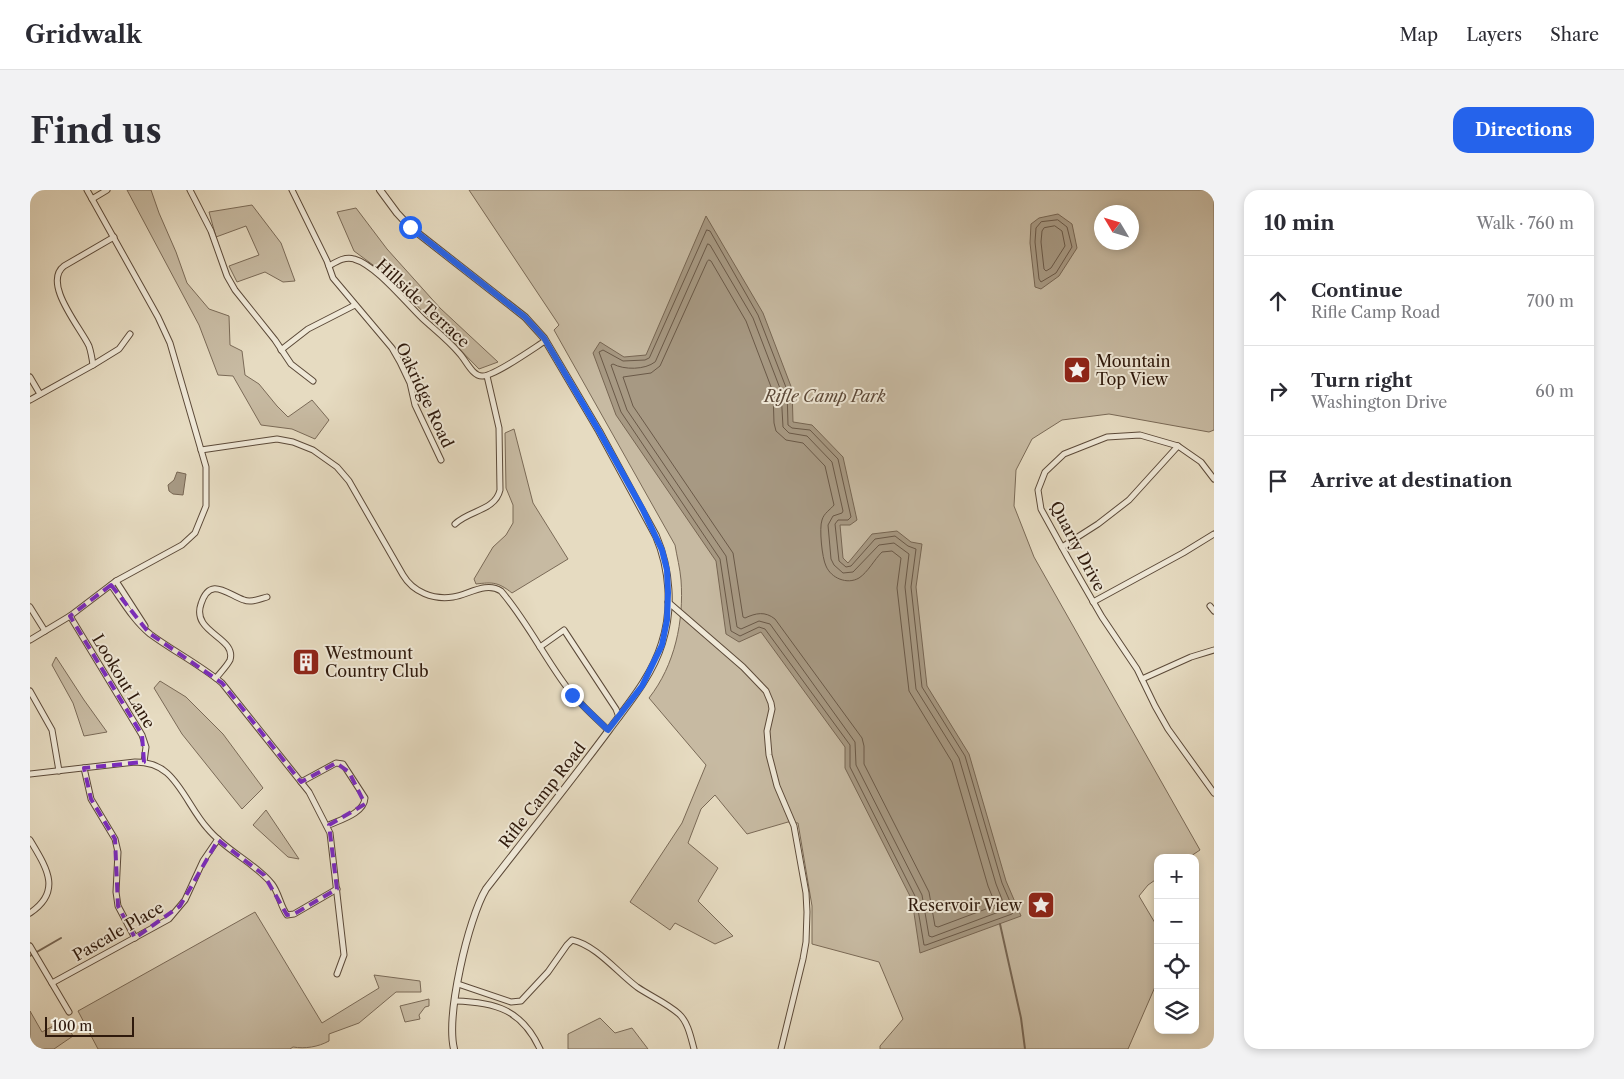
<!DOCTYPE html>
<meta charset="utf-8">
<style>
body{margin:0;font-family:"Libre Caslon Text",serif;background:#f2f2f3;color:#2b2b33}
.controls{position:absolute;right:15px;bottom:15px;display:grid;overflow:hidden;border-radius:10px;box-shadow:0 2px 8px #0003}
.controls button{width:45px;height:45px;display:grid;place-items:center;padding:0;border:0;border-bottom:1px solid #e1e1e2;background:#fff;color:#2b2b33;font:25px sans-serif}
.compass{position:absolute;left:1064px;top:15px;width:45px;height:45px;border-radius:50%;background:#fff;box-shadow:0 2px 8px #0003;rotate:308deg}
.scale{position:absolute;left:15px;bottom:12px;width:89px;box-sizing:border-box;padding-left:5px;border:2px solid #2e190c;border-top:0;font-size:14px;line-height:18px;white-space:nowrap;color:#2e190c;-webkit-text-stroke:4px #efe8d7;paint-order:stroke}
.stop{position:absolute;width:15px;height:15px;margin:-11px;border:4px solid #2563eb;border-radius:50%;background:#fff}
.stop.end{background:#2563eb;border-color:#fff;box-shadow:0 1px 5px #0008}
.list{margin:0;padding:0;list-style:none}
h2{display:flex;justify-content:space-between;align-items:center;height:65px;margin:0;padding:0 20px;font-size:21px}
h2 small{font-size:16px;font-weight:400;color:#7c7c81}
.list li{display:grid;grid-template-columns:32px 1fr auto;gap:15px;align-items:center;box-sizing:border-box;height:90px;padding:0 20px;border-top:1px solid #e1e1e2}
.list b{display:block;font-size:19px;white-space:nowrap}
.list p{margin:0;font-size:16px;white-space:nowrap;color:#7c7c81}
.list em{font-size:16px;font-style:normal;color:#7c7c81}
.icon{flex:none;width:28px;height:28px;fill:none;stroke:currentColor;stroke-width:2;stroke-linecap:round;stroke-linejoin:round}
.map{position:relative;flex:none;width:1184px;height:859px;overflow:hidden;border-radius:15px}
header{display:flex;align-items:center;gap:30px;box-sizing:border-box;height:70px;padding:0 25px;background:#fff;border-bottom:1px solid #e1e1e2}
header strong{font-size:24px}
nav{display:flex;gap:28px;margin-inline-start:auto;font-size:18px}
.intro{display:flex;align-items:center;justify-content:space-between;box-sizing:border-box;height:120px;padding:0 30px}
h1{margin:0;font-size:35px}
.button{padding:12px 22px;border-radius:15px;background:#2563eb;color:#fff;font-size:18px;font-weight:700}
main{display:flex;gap:30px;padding:0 30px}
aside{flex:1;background:#fff;border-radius:15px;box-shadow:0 2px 8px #0003}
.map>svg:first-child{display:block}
.green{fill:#c7baa2;stroke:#7a6a57;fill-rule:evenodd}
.water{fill:#a79983;stroke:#776653}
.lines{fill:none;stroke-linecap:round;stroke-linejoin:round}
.shore{stroke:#6a5948;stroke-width:1}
.stream{stroke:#776653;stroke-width:2}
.minor-casing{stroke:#5c4a39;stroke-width:7}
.tertiary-casing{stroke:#5c4a39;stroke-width:8}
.minor{stroke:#efe8d7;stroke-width:5}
.tertiary{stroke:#efe8d7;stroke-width:6}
.route{stroke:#2563eb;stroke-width:6}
.marked{fill:none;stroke:#7b2cbf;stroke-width:4;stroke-dasharray:10 6;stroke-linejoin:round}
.labels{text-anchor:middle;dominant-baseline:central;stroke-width:4;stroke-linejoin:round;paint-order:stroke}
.street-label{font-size:16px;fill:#2e190c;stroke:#efe8d7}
.poi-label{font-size:16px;fill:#2e190c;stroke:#efe8d7;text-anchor:start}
.park-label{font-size:16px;font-style:italic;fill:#5c4939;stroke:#efe8d7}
</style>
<header>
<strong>Gridwalk</strong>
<nav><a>Map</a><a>Layers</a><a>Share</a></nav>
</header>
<div class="intro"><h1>Find us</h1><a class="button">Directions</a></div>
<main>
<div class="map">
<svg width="1184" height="859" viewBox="0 0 1184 859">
<rect width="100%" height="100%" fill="#e6dbc1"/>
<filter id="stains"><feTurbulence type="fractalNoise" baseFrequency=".004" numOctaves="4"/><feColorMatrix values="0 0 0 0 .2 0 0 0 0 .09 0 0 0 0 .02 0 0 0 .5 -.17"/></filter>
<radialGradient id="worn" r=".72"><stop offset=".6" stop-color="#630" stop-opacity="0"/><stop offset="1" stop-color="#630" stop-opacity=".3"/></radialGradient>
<g class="green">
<path d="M97,0h24l8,23 17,39 11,31 22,26 20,7 1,29 12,6 3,24 14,9 18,22 11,11 24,-17 17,20 -14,19 -23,-10 -31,-4 -28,-49 -15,-1 -19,-50z"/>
<path d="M439,0h745v240l-5,2 -100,-18 -47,6 -30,19 -16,31 -2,36 20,51 166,293 -12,8h-30v20l-10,7 -9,11 19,32v52l-30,69h-248v-3l23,-27 -24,-57 -67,-18v-38l-14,-83 -10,-1 -41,12 -32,-39 -14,14 -13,34 30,25 -20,33 35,35 -18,8 -40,-21 -5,7 -40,-28 52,-79 24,-58 -57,-67c26,-33 35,-77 32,-118 -1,-12 -4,-23 -6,-35l-121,-215 5,-5zM1072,22h30v30h-30z"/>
<path d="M222,15l29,38 14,38 -12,1 -18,-10 -28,10 -8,-16 30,-11 -13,-29 -30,11 -7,-25z"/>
<path d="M326,18l31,41 53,59 58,54 -19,7 -91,-93 -34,-25 -17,-39z"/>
<path d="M484,239l19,74 35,56 -56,34c-14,-11 -19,-11 -36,-9l-2,-5 19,-32 13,-12 7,-12v-18l-7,-17 -1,-55z"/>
<path d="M26,467l28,43 23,32 -23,4 -11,-33 -21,-38z"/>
<path d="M130,491l26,16 37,37 40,54 -21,21 -60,-75 -28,-46z"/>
<path d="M236,620l33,49 -11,-2 -35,-32z"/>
<path d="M225,722l67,111 57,-35 -5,-13 46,6 1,11h-25l-37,31 -30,11v7c-11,6 -24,8 -36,6l-3,2h-192l-20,-38z"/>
<path d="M399,809v7l-4,1 -6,8 1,4 -15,3 -5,-16z"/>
<path d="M0,821l12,21 22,-12 9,16 -19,13h-24z"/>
<path d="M570,828l15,15 17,-5 16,21h-80v-15z"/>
</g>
<g class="water">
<path d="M1028,24l14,10 5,24 -18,28 -18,13 -6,-2 -5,-44 1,-19 8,-6z"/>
<path d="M676,26l57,97 29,76 1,33 19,3 31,32 14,63 -7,5h-10l3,33 5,5 24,-29 25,-3 14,11 11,2 -6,43 11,99 42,68 37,127 15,35 -101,37 -8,-53 -67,-132v-21l-84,-115 -22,10 -13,-8 -10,-73 -100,-146 -23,-62 7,-11 24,15 22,-2z"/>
<path d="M147,282l9,2 -3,21 -10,-1 -4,-3 -1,-6 6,-5z"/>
</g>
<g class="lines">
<g class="shore">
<path d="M1028,30l9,7 5,20 -16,26 -15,9 -2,-3 -4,-37 1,-14 5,-6z"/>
<path d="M1025,36l7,5 3,15 -14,22 -5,3 -2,-2 -3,-27 1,-11 2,-3z"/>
<path d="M677,40l3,1 48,84 29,75 1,35 4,3 18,2 28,29 13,58 -3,3h-10l-3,4 4,37 7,6 5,-1 24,-27 20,-3 13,10 8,3 -5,38 11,100 43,69 37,127 12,28 -2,3 -86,31h-2l-8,-47 -66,-131v-22l-85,-116 -6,-2 -19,9 -9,-5 -11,-72 -99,-147 -22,-60 4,-2 20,11 22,-1 4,-2z"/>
<path d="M678,54l2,1 43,73 28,73 2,36 6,6 18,3 25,26 11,49 -1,2 -9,3 -5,9 3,34 3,6 9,8 10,-1 26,-27 15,-2 15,11 -4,33 11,102 43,69 37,126 9,23 -1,3 -72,27 -3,-1 -7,-41 -66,-130 -1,-23 -85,-118 -11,-3 -18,8 -4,-2 -11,-71 -99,-146 -16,-45 2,-1c11,6 32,6 42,-2z"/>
<path d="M679,70l2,1 35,60 27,71 1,31 2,8 10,9 17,3 22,23 9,39c-4,5 -10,8 -12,15 -3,8 0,38 4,46 5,12 21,19 33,12 9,-6 15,-18 23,-26l10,-1 9,7 -4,30 12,103 43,71 36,124 7,17 -1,3 -56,21 -3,-1 -6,-34 -65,-128v-18l-2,-8 -87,-119c-10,-8 -19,-6 -30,-1l-2,-1 -10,-64 -100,-147 -10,-29 28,-4 9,-7 47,-104z"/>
</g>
<g class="stream">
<path d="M970,734l21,94 4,31"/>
<path d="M0,766l31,-18"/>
</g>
<g class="minor-casing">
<g id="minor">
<path d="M160,0l21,41 16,45 8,14 40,50 16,24 22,17"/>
<path d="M262,0l35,71 6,17 59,70 8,14 10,21 5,22 26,55"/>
<path d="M62,9l15,-9"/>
<path d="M299,76c7,-4 16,-10 25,-7 22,6 52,44 69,60 12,11 25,21 36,34 7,7 13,23 23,23 11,1 52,-28 63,-35"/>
<path d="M251,160l27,-21 47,-24"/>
<path d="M63,175l26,-16 11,-15"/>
<path d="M0,187l10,17"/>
<path d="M0,210l63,-35c-1,-7 -2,-13 -4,-19 -9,-19 -47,-63 -25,-80l50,-29"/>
<path d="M171,260l76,-11 16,3 20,8 24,17 12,14 54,94c10,17 30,25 50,22 15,-2 33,-16 48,-6 25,29 42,64 65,95 12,17 28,30 42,44"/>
<path d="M1184,289l-13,-17 -23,-16 -38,-11 -33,2 -43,17 -19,18 -7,18 3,19 27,49 34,59 35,52 18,37 13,23 46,64"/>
<path d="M425,334c14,-14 40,-13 45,-34l-1,-62 -12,-52"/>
<path d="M1032,357l36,-23 31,-24 49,-54"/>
<path d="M86,391l29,45"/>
<path d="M81,395c12,17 23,36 39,49 23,17 49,30 72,49l87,109 21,41 14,122 -7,19"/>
<path d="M638,412l75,65 23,24 5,12 1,6 -5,22 2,24 8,31 17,40 12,67 1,19 -1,30 -3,17 -22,90"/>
<path d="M1063,412l90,-49 31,-19"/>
<path d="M1180,416l4,5"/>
<path d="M0,417l15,24"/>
<path d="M40,426l72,119 4,12 -2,15"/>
<path d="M0,450l40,-24 46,-35 66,-36 13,-12 11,-27v-39l-36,-124 -12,-26 -71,-127"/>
<path d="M510,457l24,-17 52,79 3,8"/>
<path d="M186,488c4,-5 11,-12 14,-18 7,-23 -39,-27 -29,-56 9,-29 27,-9 43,-4 7,3 16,-1 23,-3"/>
<path d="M1112,489l49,-22 23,-7"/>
<path d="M0,501l22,39 7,41"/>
<path d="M54,578l7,31 24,40 3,13 -2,40 2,14 17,32"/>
<path d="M0,584l105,-12c12,0 23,3 32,11 16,14 26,40 41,56 18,22 46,33 64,55 7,9 8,21 15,31l7,-1 43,-25"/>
<path d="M271,592l35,-19 7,1 22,34c-1,16 -26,22 -38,28"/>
<path d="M0,650c16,27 33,51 0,73"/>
<path d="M0,756l39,66"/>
<path d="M22,793l117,-64 16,-19 18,-39 15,-22"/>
<path d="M428,794l53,18 10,-1 27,-29 19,-27 5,-5c24,5 46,33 65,47 13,9 30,16 42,27 9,8 12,24 15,35"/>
<path d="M425,811c41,1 67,9 85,48"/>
</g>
</g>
<g class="tertiary-casing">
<path id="tertiary" d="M350,0l17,23 13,14 115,90 19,21 55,93 57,105c14,33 17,73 6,107 -10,33 -33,60 -53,87 -40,54 -82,106 -123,159 -18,30 -40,126 -32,160"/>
</g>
<use href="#minor" class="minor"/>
<use href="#tertiary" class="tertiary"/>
</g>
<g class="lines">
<path class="route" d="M380,37l115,90 19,21 55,93 44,79 19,40 5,20 1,23 -1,27 -5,25 -20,41 -34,44 -36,-35"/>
</g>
<path class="marked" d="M81,395l38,48 73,50 79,99 35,-19 13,9 16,32 -36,21 8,64 -43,25 -7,1 -23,-40 -46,-35 -38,66 -45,32 -17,-32 -3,-67 -24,-40 -7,-31 60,-6 -2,-27 -72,-119z"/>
<defs>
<g id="sight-square" transform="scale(1.4375)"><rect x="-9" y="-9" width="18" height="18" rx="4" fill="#8f2418" stroke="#efe8d7"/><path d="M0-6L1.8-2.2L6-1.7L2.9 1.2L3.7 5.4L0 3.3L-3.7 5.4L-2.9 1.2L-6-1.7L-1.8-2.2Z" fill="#fff"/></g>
<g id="building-square" transform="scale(1.4375)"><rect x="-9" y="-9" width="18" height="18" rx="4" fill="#8f2418" stroke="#efe8d7"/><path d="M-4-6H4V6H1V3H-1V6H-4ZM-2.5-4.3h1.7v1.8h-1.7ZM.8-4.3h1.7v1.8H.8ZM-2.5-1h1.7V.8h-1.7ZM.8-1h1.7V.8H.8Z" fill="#fff"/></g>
</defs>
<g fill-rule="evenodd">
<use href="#sight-square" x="1047" y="180"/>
<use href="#building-square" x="276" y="472"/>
<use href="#sight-square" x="1011" y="715"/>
</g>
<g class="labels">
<g class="street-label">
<text transform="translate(393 113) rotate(43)">Hillside Terrace</text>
<text transform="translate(395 205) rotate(65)">Oakridge Road</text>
<text transform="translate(1048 356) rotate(62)">Quarry Drive</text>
<text transform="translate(94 491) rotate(59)">Lookout Lane</text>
<text transform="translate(512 605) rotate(-52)">Rifle Camp Road</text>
<text transform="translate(88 741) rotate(-30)">Pascale Place</text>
</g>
<g class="poi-label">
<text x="1066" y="171">Mountain<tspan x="1066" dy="18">Top View</tspan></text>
<text x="295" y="463">Westmount<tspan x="295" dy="18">Country Club</tspan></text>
<text x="992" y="715" text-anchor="end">Reservoir View</text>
</g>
<g class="park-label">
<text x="795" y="206">Rifle Camp Park</text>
</g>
</g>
<rect width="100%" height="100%" filter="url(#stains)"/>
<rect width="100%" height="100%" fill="url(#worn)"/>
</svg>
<div class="controls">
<button>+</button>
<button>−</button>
<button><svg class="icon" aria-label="locate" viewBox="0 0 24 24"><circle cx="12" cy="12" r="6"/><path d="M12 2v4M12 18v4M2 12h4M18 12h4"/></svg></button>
<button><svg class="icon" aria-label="layers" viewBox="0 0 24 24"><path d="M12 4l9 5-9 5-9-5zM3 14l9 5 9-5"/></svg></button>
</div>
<svg class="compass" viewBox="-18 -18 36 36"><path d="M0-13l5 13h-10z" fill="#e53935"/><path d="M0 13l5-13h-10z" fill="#7c7c81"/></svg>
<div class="scale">100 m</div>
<div class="stop" style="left:380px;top:37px"></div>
<div class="stop end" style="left:542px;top:505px"></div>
</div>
<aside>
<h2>10 min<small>Walk · 760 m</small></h2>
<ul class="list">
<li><svg class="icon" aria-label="ahead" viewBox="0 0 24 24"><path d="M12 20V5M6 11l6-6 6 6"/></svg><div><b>Continue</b><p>Rifle Camp Road</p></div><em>700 m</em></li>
<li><svg class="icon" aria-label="right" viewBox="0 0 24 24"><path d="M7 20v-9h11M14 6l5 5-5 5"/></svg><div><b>Turn right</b><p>Washington Drive</p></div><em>60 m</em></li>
<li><svg class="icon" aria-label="arrive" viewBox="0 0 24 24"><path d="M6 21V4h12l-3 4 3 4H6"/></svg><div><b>Arrive at destination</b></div></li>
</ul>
</aside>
</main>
